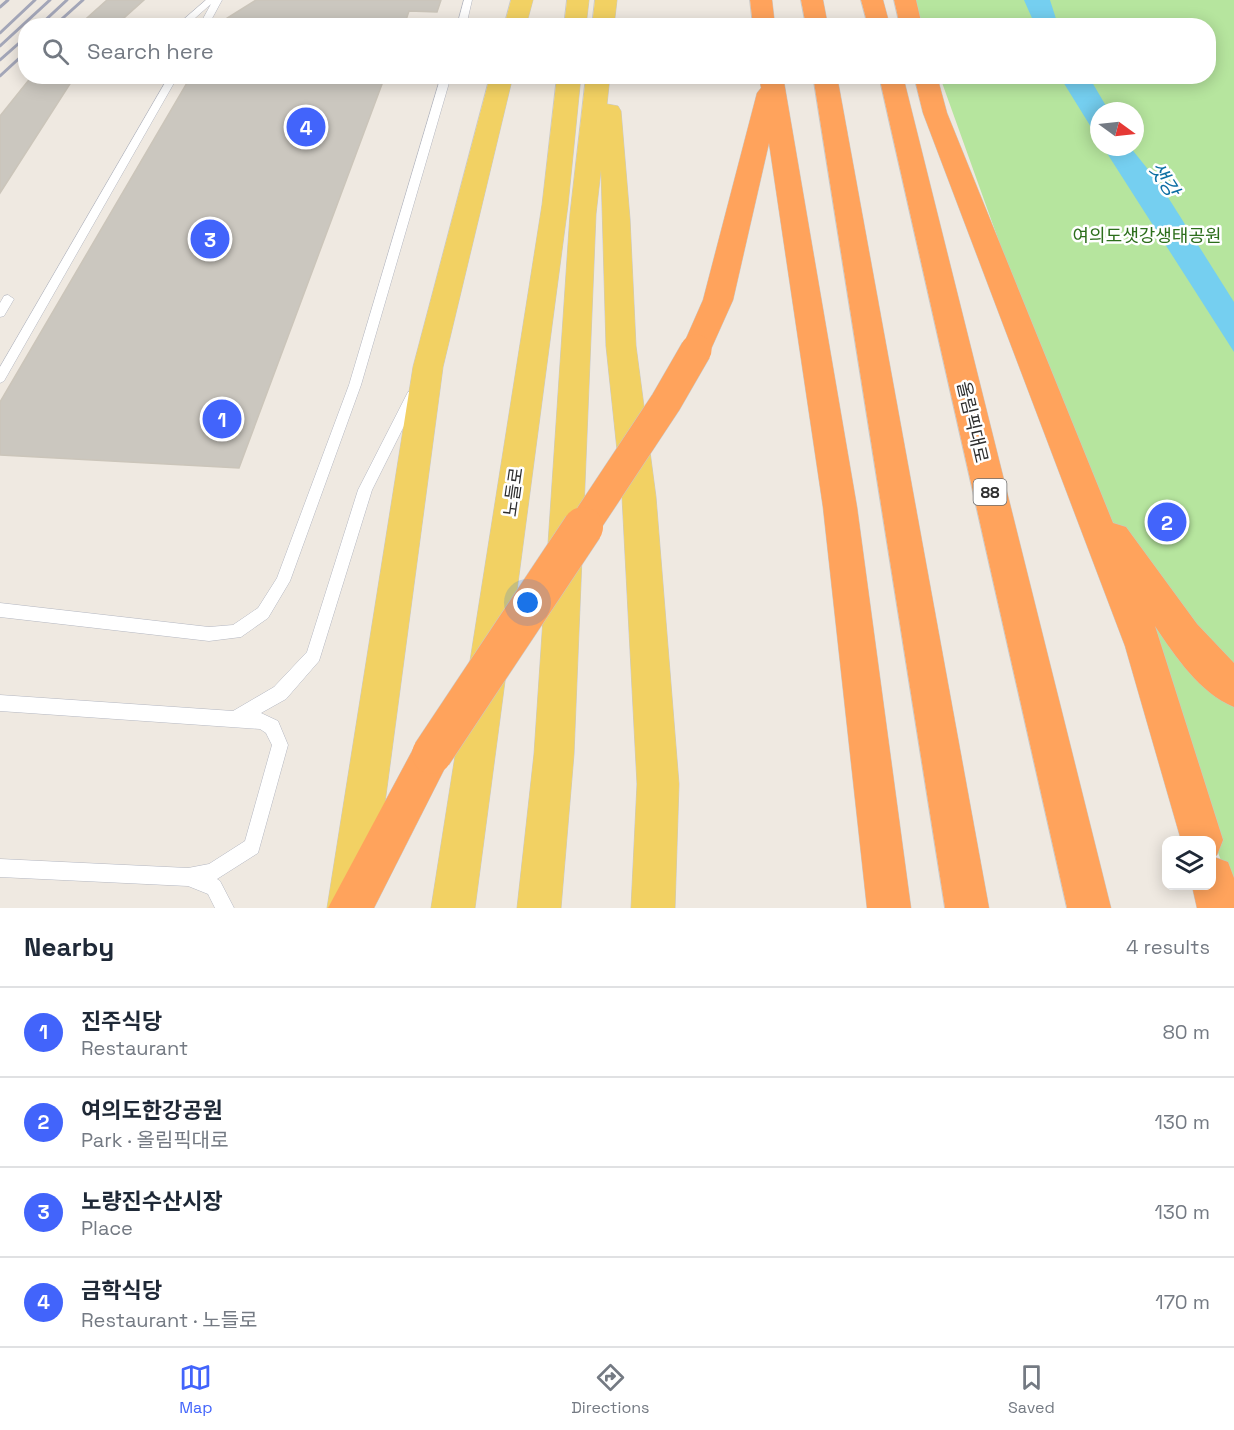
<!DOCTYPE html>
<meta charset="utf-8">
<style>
body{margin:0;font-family:"Space Grotesk","Noto Sans KR",sans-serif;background:#f2f2f3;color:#1f2937}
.controls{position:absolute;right:18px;bottom:18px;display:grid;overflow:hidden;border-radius:12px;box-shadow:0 3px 15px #0003}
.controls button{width:54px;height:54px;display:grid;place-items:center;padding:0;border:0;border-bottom:2px solid #e0e1e3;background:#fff;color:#1f2937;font:30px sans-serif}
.compass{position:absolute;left:1090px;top:102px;width:54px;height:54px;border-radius:50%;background:#fff;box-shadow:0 3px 15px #0003;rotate:105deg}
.you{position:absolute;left:528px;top:603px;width:21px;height:21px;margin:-15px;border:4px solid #fff;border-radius:50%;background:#1a73e8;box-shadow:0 0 0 9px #1a73e833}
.badge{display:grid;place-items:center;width:39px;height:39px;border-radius:50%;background:#4264fb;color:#fff;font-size:20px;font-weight:700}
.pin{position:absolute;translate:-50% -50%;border:3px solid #fff;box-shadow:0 2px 6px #0006}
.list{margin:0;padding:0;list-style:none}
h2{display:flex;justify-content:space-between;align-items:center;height:78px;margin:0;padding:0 24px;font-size:26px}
h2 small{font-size:20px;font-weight:400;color:#747a83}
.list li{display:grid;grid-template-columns:39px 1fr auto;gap:18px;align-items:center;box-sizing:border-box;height:90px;padding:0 24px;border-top:2px solid #e0e1e3}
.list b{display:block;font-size:22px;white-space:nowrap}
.list p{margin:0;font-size:20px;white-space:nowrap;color:#747a83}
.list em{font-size:20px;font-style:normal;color:#747a83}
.icon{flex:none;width:33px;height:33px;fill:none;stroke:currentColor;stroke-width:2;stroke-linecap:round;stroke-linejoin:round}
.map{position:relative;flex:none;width:1234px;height:908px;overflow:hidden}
.search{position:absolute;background:#fff;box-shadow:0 3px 15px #0003;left:18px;right:18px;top:18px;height:66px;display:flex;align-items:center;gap:15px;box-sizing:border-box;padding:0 21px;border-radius:24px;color:#747a83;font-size:22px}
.sheet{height:438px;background:#fff}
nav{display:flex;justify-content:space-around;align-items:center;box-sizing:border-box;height:84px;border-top:2px solid #e0e1e3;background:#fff;font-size:16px;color:#747a83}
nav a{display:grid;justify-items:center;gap:3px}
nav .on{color:#4264fb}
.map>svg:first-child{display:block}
.green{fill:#b6e59e;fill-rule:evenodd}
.water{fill:#75cff0}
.building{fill:#cbc7bf;stroke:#cbc5ba;stroke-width:1.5}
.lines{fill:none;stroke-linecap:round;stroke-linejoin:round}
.lane-casing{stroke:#b4b7c1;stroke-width:1}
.primary-casing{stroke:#c9c9c9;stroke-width:1}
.highway-casing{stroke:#c9c9c9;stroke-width:1}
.lane{fill:#fff;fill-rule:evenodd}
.primary{fill:#f2d163;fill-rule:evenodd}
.highway{fill:#ffa35c;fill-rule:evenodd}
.rail{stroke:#a3a6b8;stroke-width:3}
.highway-bridge-far1-casing{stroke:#c9c9c9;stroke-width:32;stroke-linecap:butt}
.highway-bridge-casing{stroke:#c9c9c9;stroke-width:41;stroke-linecap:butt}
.highway-bridge-far1{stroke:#ffa35c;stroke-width:31}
.highway-bridge{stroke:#ffa35c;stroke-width:40}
.labels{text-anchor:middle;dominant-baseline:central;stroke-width:5;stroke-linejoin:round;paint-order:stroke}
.shield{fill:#fff;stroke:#6d6d6d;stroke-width:1.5}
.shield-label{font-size:16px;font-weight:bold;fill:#2e2e2e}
.park-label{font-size:18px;fill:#2c6e1b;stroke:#fff}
.street-label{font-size:18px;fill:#2e2e2e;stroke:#fff}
.water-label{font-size:20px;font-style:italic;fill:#0d6fa3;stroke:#fff}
</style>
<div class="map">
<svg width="1234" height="908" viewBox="0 0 1234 908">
<rect width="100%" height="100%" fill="#efe9e1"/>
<path class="green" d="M913,0h321v897l-294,-820 268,-1v-50l-286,-1zM1099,111h36v36h-36z"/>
<g class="water">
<path d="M1024,0h26l8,25h-23z"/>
<path d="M1060,77h29l20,34h-10v29z"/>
<path d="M1103,147h27l29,36 75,119v50z"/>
</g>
<g class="building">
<path d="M107,0h37l-29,26h-37z"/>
<path d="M256,0h185l-4,12 -28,-1 -5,15h-183l3,-6z"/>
<path d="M32,76h43l-75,117v-77z"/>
<path d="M191,76h194l-146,392 -239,-13v-53z"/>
</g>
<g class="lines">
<g class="lane-casing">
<g id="lane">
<path d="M206,0h16l-14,26h-9l12,-22 -25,22h-10z"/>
<path d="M464,0h8l-6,26h-9z"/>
<path d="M169,76h9l-174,305 -4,2v-16z"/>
<path d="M441,76h10l-90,309 -71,196 -22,37 -27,19 -32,4 -209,-24v-14l209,24 24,-2 25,-17 19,-30 72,-193z"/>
<path d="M8,295l6,4 -10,17 -4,1v-14l4,-7z"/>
<path d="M413,391l6,5 -47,94 -53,171 -33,38 -25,14 17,8 10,24 -30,108 -41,26 3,2 14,27h-19l-7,-14 -20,-8 -188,-9v-18l188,9 21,-4 36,-23 27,-96 -6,-12 -6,-4 -260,-18v-16l233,16 41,-24 33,-35 51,-162 50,-98z"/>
</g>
</g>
<g class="primary-casing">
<g id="primary">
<path d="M511,0h22l-7,26h-22z"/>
<path d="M567,0h22l-3,26h-22z"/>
<path d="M595,0h22l-3,26h-22z"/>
<path d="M490,76h23l-70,291 -72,541h-44l86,-541z"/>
<path d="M557,76h24l-13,129 -93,703h-44l111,-703z"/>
<path d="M586,76h24l-3,28 11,2 3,5 9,108 6,127 20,151 23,287 -4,124h-44l6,-124 -15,-287 -16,-151 -5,-176 -5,44 -22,540 -13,154h-44l17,-154 36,-540z"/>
</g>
</g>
<g class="highway-casing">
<g id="highway">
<path d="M750,0h22l3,26h-22z"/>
<path d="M801,0h22l5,26h-22z"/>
<path d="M861,0h22l7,26h-22z"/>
<path d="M894,0h22l6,26h-22z"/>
<path d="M759,76h24l74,431 54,401h-44l-44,-401 -54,-364 -36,157 -26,58 -11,3 -11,-3 -4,-8 22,-50 54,-207 4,-5z"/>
<path d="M813,76h24l152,832h-44z"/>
<path d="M879,76h24l208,832h-44z"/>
<path d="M914,76h23l10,37 166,410 13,4 71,97 37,39v44c-34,-14 -59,-51 -79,-81l68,214 -6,15 -3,2 14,5 6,16v30h-37l-5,-22h20v-46h-31l-56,-194 -202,-533z"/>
<path d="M432,734l14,6 6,14 -78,154h-46l90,-168z"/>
</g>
</g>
<use href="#lane" class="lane"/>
<use href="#primary" class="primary"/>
<use href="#highway" class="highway"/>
<g class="rail">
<path d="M0,7l8,-7"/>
<path d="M39,26l28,-26"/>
<path d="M54,26l29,-26"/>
<path d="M0,33l35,-33"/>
<path d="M0,46l50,-46"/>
<path d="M0,60l26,-23"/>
<path d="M0,76l26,-24"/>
</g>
<g class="highway-bridge-far1-casing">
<path id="highway-bridge-far1" d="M582,529l84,-127 30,-52"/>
</g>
<g class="highway-bridge-casing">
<path id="highway-bridge" d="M432,754l151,-227"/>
</g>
<use href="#highway-bridge-far1" class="highway-bridge-far1"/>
<use href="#highway-bridge" class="highway-bridge"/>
</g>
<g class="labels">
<rect class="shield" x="973.5" y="479" width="33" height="26" rx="4.5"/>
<g class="shield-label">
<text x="990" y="492">88</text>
</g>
<g class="park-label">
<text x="1147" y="235">여의도샛강생태공원</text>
</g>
<g class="street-label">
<text transform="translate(973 422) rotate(77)">올림픽대로</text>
<text transform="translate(513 492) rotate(-82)">노들로</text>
</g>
<g class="water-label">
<text transform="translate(1164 179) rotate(57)">샛강</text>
</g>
</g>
</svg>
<div class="controls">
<button><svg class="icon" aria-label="layers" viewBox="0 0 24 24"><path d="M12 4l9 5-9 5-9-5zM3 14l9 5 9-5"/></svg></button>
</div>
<svg class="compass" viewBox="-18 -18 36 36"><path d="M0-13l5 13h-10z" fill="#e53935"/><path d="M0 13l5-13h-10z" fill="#747a83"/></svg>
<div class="you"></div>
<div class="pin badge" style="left:222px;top:419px">1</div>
<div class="pin badge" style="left:1167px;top:522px">2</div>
<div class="pin badge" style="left:210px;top:239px">3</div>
<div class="pin badge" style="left:306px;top:127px">4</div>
<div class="search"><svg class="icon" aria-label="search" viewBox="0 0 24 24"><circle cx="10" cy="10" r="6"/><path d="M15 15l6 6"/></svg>Search here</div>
</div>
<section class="sheet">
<h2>Nearby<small>4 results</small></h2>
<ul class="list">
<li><span class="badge">1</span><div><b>진주식당</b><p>Restaurant</p></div><em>80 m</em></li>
<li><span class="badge">2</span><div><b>여의도한강공원</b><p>Park · 올림픽대로</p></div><em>130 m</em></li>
<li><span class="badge">3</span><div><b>노량진수산시장</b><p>Place</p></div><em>130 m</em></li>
<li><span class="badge">4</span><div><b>금학식당</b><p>Restaurant · 노들로</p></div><em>170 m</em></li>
</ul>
</section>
<nav>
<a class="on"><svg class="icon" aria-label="map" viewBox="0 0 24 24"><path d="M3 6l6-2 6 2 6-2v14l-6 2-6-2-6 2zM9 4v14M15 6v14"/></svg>Map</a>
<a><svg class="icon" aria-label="directions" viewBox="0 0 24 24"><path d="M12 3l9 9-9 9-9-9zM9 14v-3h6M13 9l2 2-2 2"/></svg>Directions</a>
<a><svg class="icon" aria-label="saved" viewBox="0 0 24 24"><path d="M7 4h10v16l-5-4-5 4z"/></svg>Saved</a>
</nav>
